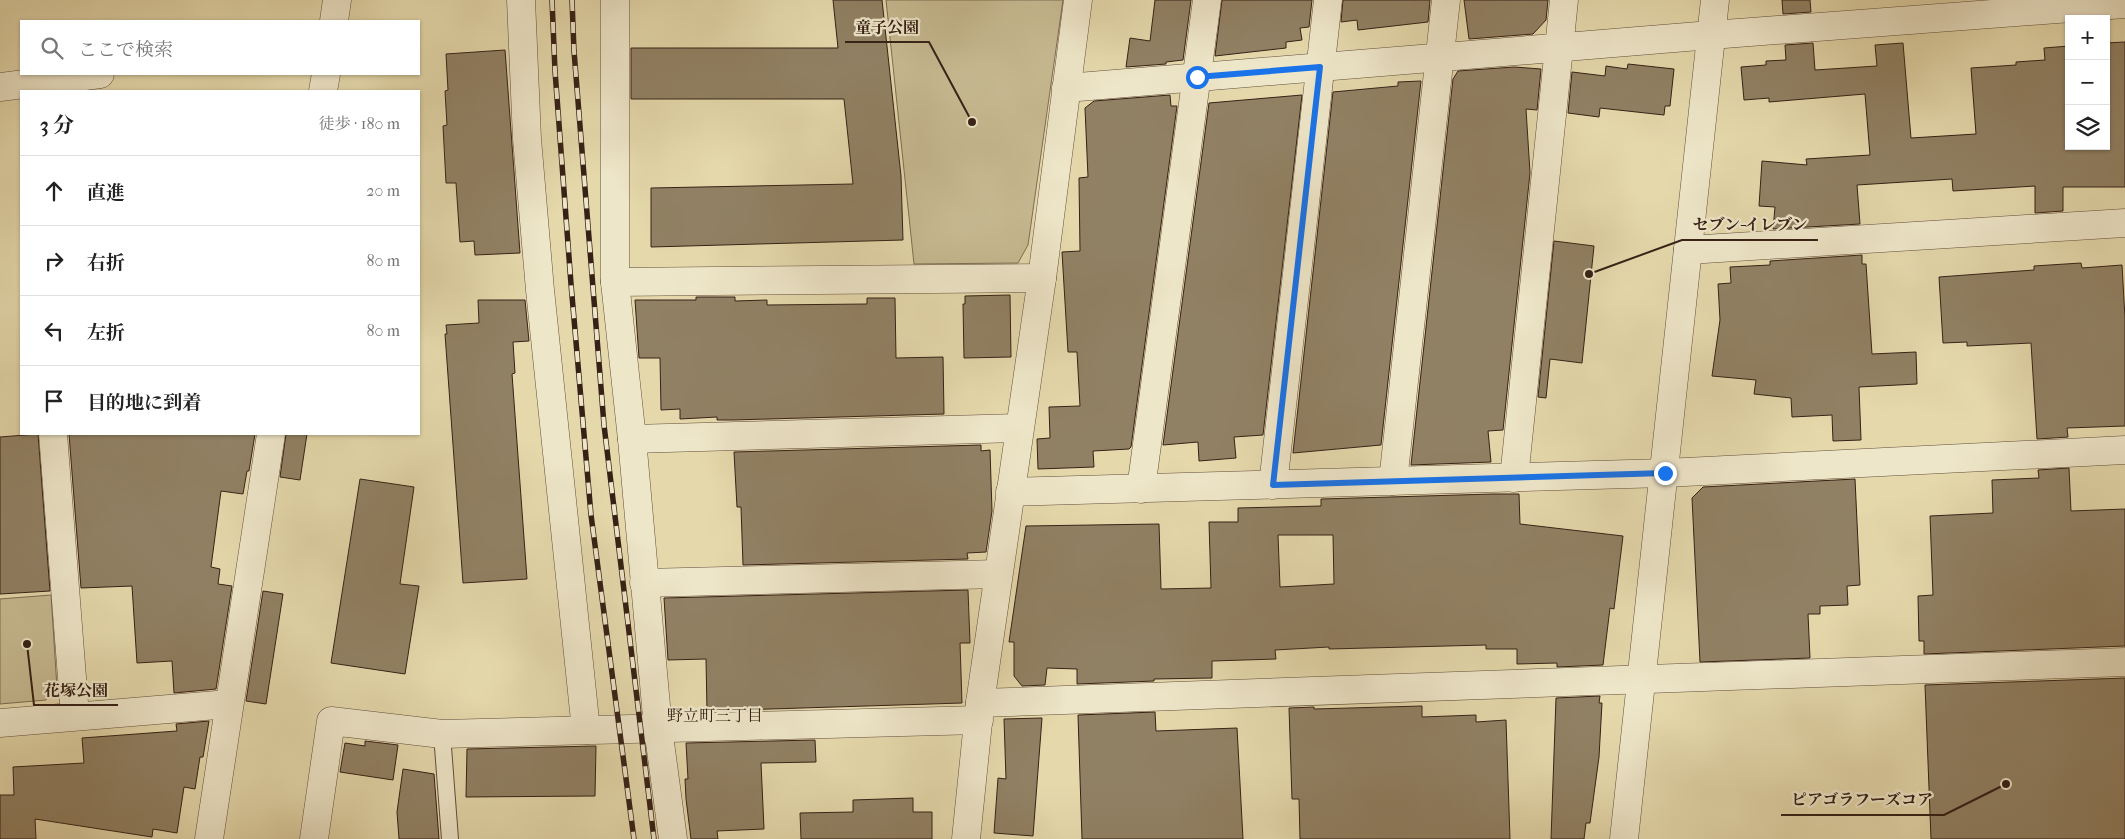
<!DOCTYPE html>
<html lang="ja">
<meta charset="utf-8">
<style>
body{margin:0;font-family:"IM FELL French Canon","Noto Serif JP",serif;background:#f6f6f6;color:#222}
.controls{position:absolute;right:15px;top:15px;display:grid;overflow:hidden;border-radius:0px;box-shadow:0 1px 4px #0004}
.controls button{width:45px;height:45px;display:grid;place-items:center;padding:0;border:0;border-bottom:1px solid #e0e0e0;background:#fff;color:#222;font:25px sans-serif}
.stop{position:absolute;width:15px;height:15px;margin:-11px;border:4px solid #1a73e8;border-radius:50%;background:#fff}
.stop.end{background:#1a73e8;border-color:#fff;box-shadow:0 1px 5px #0008}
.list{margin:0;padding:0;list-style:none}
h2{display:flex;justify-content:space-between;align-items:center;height:65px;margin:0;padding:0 20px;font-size:21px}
h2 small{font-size:16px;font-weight:400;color:#767676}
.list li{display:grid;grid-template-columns:32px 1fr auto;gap:15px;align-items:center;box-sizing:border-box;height:70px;padding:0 20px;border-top:1px solid #e0e0e0}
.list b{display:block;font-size:19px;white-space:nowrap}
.list em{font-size:16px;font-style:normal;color:#767676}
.icon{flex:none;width:28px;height:28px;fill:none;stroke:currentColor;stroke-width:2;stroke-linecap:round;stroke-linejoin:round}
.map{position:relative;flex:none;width:2125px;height:839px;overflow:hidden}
.search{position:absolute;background:#fff;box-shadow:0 1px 4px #0004;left:20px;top:20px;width:400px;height:55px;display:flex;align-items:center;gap:12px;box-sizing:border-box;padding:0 18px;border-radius:0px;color:#767676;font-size:19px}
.panel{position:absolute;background:#fff;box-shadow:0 1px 4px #0004;left:20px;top:90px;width:400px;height:345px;border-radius:0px}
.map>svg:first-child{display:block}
.green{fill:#c7ba92;stroke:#7e6e54}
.building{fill:#918164;stroke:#362116;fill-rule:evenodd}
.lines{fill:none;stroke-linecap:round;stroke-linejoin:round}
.service-casing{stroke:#624f3c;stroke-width:18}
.minor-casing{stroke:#624f3c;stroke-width:29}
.tertiary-casing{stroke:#624f3c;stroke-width:29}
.service{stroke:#eee6c9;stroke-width:16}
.minor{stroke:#eee6c9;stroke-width:28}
.tertiary{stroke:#eee6c9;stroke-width:28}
.rail-casing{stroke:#362116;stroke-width:5.5}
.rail{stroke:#eee6c9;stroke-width:4;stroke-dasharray:11;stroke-linecap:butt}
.route{stroke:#1a73e8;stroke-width:6}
.labels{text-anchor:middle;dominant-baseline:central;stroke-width:4.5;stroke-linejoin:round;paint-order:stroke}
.neighbourhood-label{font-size:16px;fill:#362116;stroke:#eee6c9}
.leader{fill:none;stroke:#362116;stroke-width:2}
.callout-dot{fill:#362116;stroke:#eee6c9;stroke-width:2}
.callout-label{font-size:16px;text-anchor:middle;font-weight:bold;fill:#362116;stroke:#eee6c9;stroke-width:4.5;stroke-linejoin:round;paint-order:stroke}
</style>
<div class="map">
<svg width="2125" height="839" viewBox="0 0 2125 839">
<rect width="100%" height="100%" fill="#e5d9ac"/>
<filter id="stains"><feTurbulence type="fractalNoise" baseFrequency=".004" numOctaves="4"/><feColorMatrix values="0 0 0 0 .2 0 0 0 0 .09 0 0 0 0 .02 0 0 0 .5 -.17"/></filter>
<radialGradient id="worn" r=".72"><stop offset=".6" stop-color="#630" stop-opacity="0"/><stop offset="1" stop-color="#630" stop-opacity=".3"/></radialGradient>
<g class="green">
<path d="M886,0h177l-35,245 -10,18 -104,1z"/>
<path d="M51,595l6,93 -11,12 -46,4v-105z"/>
</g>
<g class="building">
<path d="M833,0h49l19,176 2,64 -252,7v-59l202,-4 -9,-85h-213v-51h207z"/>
<path d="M1155,0h36l-8,60 -17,2v2l-40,3 4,-29 20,3z"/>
<path d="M1222,0h90l-3,27 -9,1 2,12 -16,2v6l-71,8z"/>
<path d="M1343,0h87l-2,22 -70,8 -1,-10 -16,2z"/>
<path d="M1464,0h84l-2,20 -13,14 -64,5z"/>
<path d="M1782,0h28l1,12 -28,2z"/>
<path d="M2125,42v145h-62v24l-28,2v-27l-82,5 -1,-12 -95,6 3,39 -87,5 2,-22 -16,-1 3,-45 45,4 -1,-6 64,-4 -5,-61 -96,8v-4l-25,2 -3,-33 25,-2v-4l20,-1 -1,-15 28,-2 2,27 62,-4 -2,-21 28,-2 8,95 65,-4 -5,-66 45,-3v-3l29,-2 -1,-12 25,-2v100h37v-103z"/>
<path d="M505,50l15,203 -45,2 -1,-14 -14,1 -4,-59h-10l-3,-57 4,-1 -2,-34 3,-1 -2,-36z"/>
<path d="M1628,64l46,5 -4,37h-5l-1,9 -64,-7 -1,9 -31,-4 4,-41 33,4 1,-10 21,3z"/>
<path d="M1514,67l27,2 -4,41 -11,-1 4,64 -27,257 -15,1 3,31 -80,3 42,-386 5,-8z"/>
<path d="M1421,81l-40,364 -88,8 40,-361 65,-6v-4z"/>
<path d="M1170,95l1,11h6l-46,341 -2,2 -36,2 1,16 -56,2 -1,-30 13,-1 -1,-31 31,-1 -3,-54h-9l-6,-100 18,-1 -1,-73 9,-1 -3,-69 9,-7z"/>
<path d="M1302,95l-39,340 -29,2 2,21 -37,3 -1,-19 -35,3 46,-342z"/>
<path d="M1554,241l40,5 -12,117 -32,-4 -4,39 -8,-1z"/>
<path d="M1862,255v9h4l6,90 44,-2 1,32 -58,3 2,53 -28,1 -1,-26 -40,2 -1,-19 -37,-4 2,-14 -44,-4 8,-56 -2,-36 13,-1 -1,-16 40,-2v-4z"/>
<path d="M2081,263l1,5 40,-3 3,53v108l-58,2 1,9 -31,2 -6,-96 -64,3v-4l-24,1 -4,-66 95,-7v-4z"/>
<path d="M1010,295l1,62 -47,1 -1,-54h2v-8z"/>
<path d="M696,297h39v4l32,-1v5l100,-1v-6h28l1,60 47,-1 1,57 -211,6h-16v-3l-37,2v-10l-19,1 -1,-52h-21l-4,-58h61z"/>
<path d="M478,300h47l4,41 -16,1 2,31 -3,1 15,205 -64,4 -18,-249h2l-1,-9 33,-2z"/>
<path d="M38,434l12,157 -50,3v-157z"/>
<path d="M69,434h186l-6,37h-2l-4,23 -22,-3 -10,76 9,2 -2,15 14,2 -16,103 -42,4 -2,-32 -35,2 -5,-77 -51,2z"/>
<path d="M286,434h21l-7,46 -20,-3z"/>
<path d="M981,445v6l9,-1 2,61 -6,41 -19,1 1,6 -225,6 -2,-58h-4l-3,-55z"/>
<path d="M2069,468l2,43 54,-2v137l-201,8v-13h-5l-1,-45 15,-1 -3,-79 63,-3 -1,-33 47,-2 -1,-8z"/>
<path d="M360,479l54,8 -14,97 19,2 -14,88 -74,-11z"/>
<path d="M1855,479l5,106 -13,1 1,19 -28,1v8h-12l2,44 -110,4 -8,-164 11,-11z"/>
<path d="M1493,494h26l1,30 103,12 -9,73 -4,-1 -7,57 -46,2v-4l-40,1v-15h-31v-4l-157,4v-2l-54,3 1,9 -64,2v17l-58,1v2l-77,3v-15l-30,-1 -2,17 -23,1 -8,-10v-34h-5l17,-116 133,-2 2,65 50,-1 -2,-66h29v-14l83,-2v-7zM1278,535h55l1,49 -54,3z"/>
<path d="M968,590l2,53h-10l2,60 -255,8 -1,-52 -38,1 -4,-62z"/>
<path d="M263,591l20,3 -17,110 -20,-3z"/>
<path d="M2125,678v161h-194l-6,-154z"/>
<path d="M1600,696l-1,7h3l-3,54 -9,66h-4l-2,16h-33l5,-141z"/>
<path d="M1422,706v11l54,-2v7l30,-2 4,119h-210l-1,-40h-7l-3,-91 25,-1v2z"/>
<path d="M1155,712l1,19 81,-3 6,111h-161l-4,-124z"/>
<path d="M1042,718l-9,118 -39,-3 4,-55 8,1 -2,-60z"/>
<path d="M209,721l-6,36h-3l-5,32 -11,-2 -7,46 -24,-4 -1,8 -117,-18 1,20h-36v-44h14l-1,-28 71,-4 -2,-25 95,-7 -1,-7z"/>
<path d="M815,740l1,22 -55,1 3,66 -47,2 1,8h-27l-5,-40 -1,-20h3l-2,-36z"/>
<path d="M365,741l33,4 -5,35 -53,-8 5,-29 20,3z"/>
<path d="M596,746l-1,50 -129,1 1,-48z"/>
<path d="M403,769l31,5 5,65h-40l-2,-27z"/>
<path d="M913,798v14h19v27h-131l-1,-26 53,-1v-12z"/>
</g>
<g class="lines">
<g class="service-casing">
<path id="service" d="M442,734l8,105"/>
</g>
<g class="minor-casing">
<g id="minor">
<path d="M521,0l6,139 13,151 46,440"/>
<path d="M615,0v282l17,157 26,289 15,111"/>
<path d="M334,21l3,-21"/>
<path d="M0,87l100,-13"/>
<path d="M1066,88l645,-53 414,-31"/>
<path d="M323,91l3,-17"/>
<path d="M1688,250l437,-27"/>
<path d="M615,282l427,-4"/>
<path d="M53,434l22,282"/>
<path d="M632,439l387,-11"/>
<path d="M1514,478l50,-478"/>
<path d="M1393,481l53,-481"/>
<path d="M1273,485l55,-485"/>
<path d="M1141,489l66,-489"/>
<path d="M1010,492l655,-19 460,-23"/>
<path d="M644,583l354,-9"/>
<path d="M980,703l1145,-41"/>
<path d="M0,723l229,-19"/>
<path d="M209,839l62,-405"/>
<path d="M314,839l17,-118 111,13 537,-14"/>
<path d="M966,839l14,-136 62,-425 36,-278"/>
</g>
</g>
<g class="tertiary-casing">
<path id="tertiary" d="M1624,839l91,-839"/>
</g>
<use href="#service" class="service"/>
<use href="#minor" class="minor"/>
<use href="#tertiary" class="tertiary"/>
<g class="rail-casing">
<g id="rail">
<path d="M552,0l3,71 16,213 20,231 43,324"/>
<path d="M572,0l2,51 30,374 50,414"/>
</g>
</g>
<use href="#rail" class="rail"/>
</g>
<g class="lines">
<path class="route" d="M1197,77l123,-10 -47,418 392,-12"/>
</g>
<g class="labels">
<g class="neighbourhood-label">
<text x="715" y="715">野立町三丁目</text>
</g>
</g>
<path class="leader" d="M972 122L929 42H845M1589 274L1682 240H1818M27 644L34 705H118M2006 784L1944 815H1781"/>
<g class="callout-dot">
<circle cx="972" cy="122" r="5"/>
<circle cx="1589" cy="274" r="5"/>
<circle cx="27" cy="644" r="5"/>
<circle cx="2006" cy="784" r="5"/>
</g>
<g class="callout-label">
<text x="887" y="33">童子公園</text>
<text x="1750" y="230">セブン-イレブン</text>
<text x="76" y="696">花塚公園</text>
<text x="1862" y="805">ピアゴラフーズコア</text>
</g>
<rect width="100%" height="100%" filter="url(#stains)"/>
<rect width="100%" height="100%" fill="url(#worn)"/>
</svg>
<div class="controls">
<button>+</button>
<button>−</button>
<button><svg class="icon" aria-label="layers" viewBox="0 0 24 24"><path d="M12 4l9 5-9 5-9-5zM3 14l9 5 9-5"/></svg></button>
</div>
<div class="stop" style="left:1197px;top:77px"></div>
<div class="stop end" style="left:1665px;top:473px"></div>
<div class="search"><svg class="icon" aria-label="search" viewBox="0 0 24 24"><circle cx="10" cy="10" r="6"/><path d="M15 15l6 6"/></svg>ここで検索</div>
<section class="panel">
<h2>3 分<small>徒歩 · 180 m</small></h2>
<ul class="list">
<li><svg class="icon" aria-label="ahead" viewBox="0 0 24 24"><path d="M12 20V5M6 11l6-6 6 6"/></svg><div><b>直進</b></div><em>20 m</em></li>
<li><svg class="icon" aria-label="right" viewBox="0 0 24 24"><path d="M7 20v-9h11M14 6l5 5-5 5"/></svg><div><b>右折</b></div><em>80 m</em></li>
<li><svg class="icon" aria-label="left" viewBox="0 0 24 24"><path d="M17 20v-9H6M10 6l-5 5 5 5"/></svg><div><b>左折</b></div><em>80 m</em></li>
<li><svg class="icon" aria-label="arrive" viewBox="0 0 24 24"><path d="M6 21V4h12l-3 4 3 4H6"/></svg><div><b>目的地に到着</b></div></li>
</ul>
</section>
</div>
